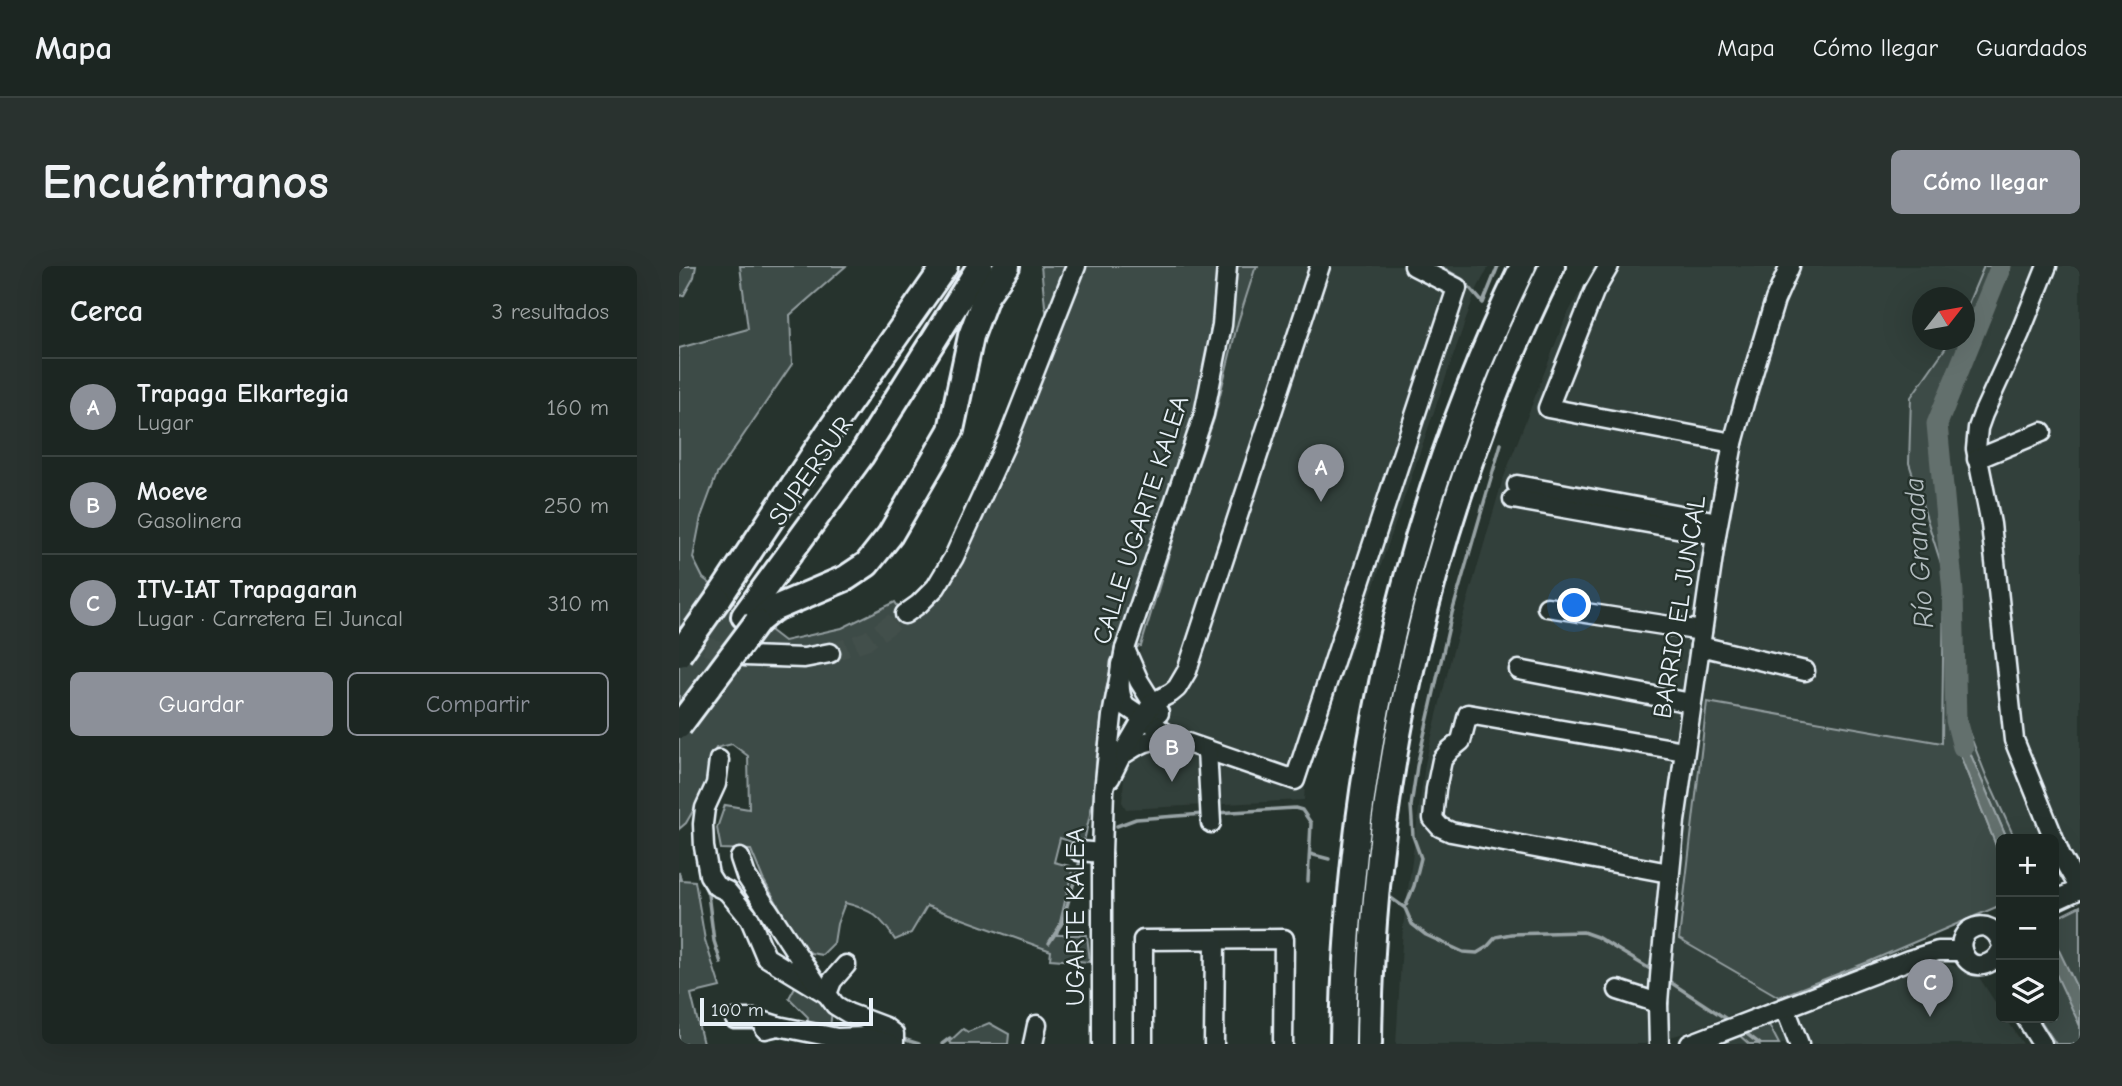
<!DOCTYPE html>
<html lang="es">
<meta charset="utf-8">
<style>
body{margin:0;font-family:"Comic Neue",sans-serif;background:#29322f;color:#f1f3f6}
.controls{position:absolute;right:21px;bottom:21px;display:grid;overflow:hidden;border-radius:10px;box-shadow:0 7px 28px #0002}
.controls button{width:63px;height:63px;display:grid;place-items:center;padding:0;border:0;border-bottom:2px solid #3a4340;background:#1c2622;color:#f1f3f6;font:35px sans-serif}
.compass{position:absolute;left:1233px;top:21px;width:63px;height:63px;border-radius:50%;background:#1c2622;box-shadow:0 7px 28px #0002;rotate:59deg}
.scale{position:absolute;left:21px;bottom:18px;width:173px;box-sizing:border-box;padding-left:7px;border:4px solid #e8f1f8;border-top:0;font-size:19px;line-height:24px;white-space:nowrap;color:#e8f1f8;-webkit-text-stroke:5px #26332d;paint-order:stroke}
.you{position:absolute;left:896px;top:340px;width:24px;height:24px;margin:-18px;border:5px solid #fff;border-radius:50%;background:#1a73e8;box-shadow:0 0 0 10px #1a73e833}
.badge{display:grid;place-items:center;width:46px;height:46px;border-radius:50%;background:#8c9099;color:#fff;font-size:23px;font-weight:700}
.pin{position:absolute;translate:-50% -58px;filter:drop-shadow(0 2px 4px #0008)}
.pin::after{content:'';position:absolute;top:37px;width:24px;height:21px;background:inherit;clip-path:polygon(0 0,100% 0,50% 100%)}
.list{margin:0;padding:0;list-style:none}
h2{display:flex;justify-content:space-between;align-items:center;height:91px;margin:0;padding:0 28px;font-size:30px}
h2 small{font-size:23px;font-weight:400;color:#a0a5a5}
.list li{display:grid;grid-template-columns:46px 1fr auto;gap:21px;align-items:center;box-sizing:border-box;height:98px;padding:0 28px;border-top:2px solid #3a4340}
.list b{display:block;font-size:26px;white-space:nowrap}
.list p{margin:0;font-size:23px;white-space:nowrap;color:#a0a5a5}
.list em{font-size:23px;font-style:normal;color:#a0a5a5}
.actions{display:flex;gap:14px;padding:21px 28px}
.actions a{flex:1;padding:16px 0;border:2px solid #8c9099;border-radius:10px;text-align:center;font-size:24px;color:#8c9099}
.actions .main{background:#8c9099;color:#fff}
.icon{flex:none;width:38px;height:38px;fill:none;stroke:currentColor;stroke-width:2;stroke-linecap:round;stroke-linejoin:round}
.map{position:relative;flex:none;width:1401px;height:778px;overflow:hidden;border-radius:10px}
header{display:flex;align-items:center;gap:42px;box-sizing:border-box;height:98px;padding:0 35px;background:#1c2622;border-bottom:2px solid #3a4340}
header strong{font-size:33px}
nav{display:flex;gap:38px;margin-inline-start:auto;font-size:24px}
.intro{display:flex;align-items:center;justify-content:space-between;box-sizing:border-box;height:168px;padding:0 42px}
h1{margin:0;font-size:49px}
.button{padding:18px 32px;border-radius:10px;background:#8c9099;color:#fff;font-size:24px;font-weight:700}
main{display:flex;gap:42px;padding:0 42px}
aside{flex:1;background:#1c2622;border-radius:10px;box-shadow:0 7px 28px #0002}
.map>svg:first-child{display:block}
.built{fill:#333f3a}
.green{fill:#3e4b47;stroke:#939ea0;stroke-width:2}
.water{fill:#636f6d;stroke:#98a3a5;stroke-width:2}
.lines{fill:none;stroke-linecap:round;stroke-linejoin:round}
.stream{stroke:#98a3a5;stroke-width:3.5}
.river{stroke:#636f6d;stroke-width:21}
.minor-tunnel{stroke:#43504b;stroke-width:18;stroke-dasharray:18 9;stroke-linecap:butt}
.minor-casing{stroke:#e8f1f8;stroke-width:23}
.highway-casing{stroke:#e8f1f8;stroke-width:30}
.minor{stroke:#26332d;stroke-width:18}
.highway{stroke:#26332d;stroke-width:24}
.highway-bridge-casing{stroke:#e8f1f8;stroke-width:30;stroke-linecap:butt}
.highway-bridge{stroke:#26332d;stroke-width:24}
.labels{text-anchor:middle;dominant-baseline:central;stroke-width:5;stroke-linejoin:round;paint-order:stroke}
.street-label{font-size:26px;fill:#e8f1f8;stroke:#26332d}
.water-label{font-size:28px;font-style:italic;fill:#b3bdc0;stroke:#26332d}
</style>
<header>
<strong>Mapa</strong>
<nav><a>Mapa</a><a>Cómo llegar</a><a>Guardados</a></nav>
</header>
<div class="intro"><h1>Encuéntranos</h1><a class="button">Cómo llegar</a></div>
<main>
<aside>
<h2>Cerca<small>3 resultados</small></h2>
<ul class="list">
<li><span class="badge">A</span><div><b>Trapaga Elkartegia</b><p>Lugar</p></div><em>160 m</em></li>
<li><span class="badge">B</span><div><b>Moeve</b><p>Gasolinera</p></div><em>250 m</em></li>
<li><span class="badge">C</span><div><b>ITV-IAT Trapagaran</b><p>Lugar · Carretera El Juncal</p></div><em>310 m</em></li>
</ul>
<div class="actions"><a class="main">Guardar</a><a>Compartir</a></div>
</aside>
<div class="map">
<svg width="1401" height="778" viewBox="0 0 1401 778">
<rect width="100%" height="100%" fill="#26332d"/>
<filter id="ink" filterUnits="userSpaceOnUse"><feTurbulence type="fractalNoise" baseFrequency=".0143" numOctaves="2"/><feDisplacementMap in="SourceGraphic" scale="14" xChannelSelector="R" yChannelSelector="G"/><feConvolveMatrix kernelMatrix="1 2 1 2 8 2 1 2 1" color-interpolation-filters="sRGB"/></filter>
<g filter="url(#ink)">
<g class="built">
<path d="M579,0h231l-14,27 -170,492 -1,15 -178,9 -4,-7 3,-35 16,-121 38,-125 35,-102 24,-97 17,-53z"/>
<path d="M915,0h390l-19,45v-13h-42v42h28l-42,123 35,110 -2,171 -74,218 -187,72 -36,10h-249l7,-117 22,-163 27,-110 50,-172 63,-163z"/>
<path d="M1328,0h73v608l-26,11v-46h-39l-28,-61 -26,-66v-121l-19,-160 9,-27z"/>
<path d="M1261,695l37,13 24,37v7h5l17,26h-311z"/>
</g>
<g class="green">
<path d="M0,0h17l-2,11 -10,18 -5,1z"/>
<path d="M61,0h106l-56,49 2,49 -75,110 -16,43 -8,41 10,20 81,63 58,-13 53,-26 11,17 19,-16 129,-259 -9,-38 -4,-40h217l-3,3 -17,53 -24,97 -35,102 -38,125 -27,4 -11,56 -7,57 -2,33 -11,50 -23,-8 -6,24 19,5 -16,68h30l3,27 -40,-3 1,-8 -124,-45 -16,27 -16,7c-13,-22 -24,-31 -50,-37l-8,21 -3,19 -12,12 -11,-2 -9,-7 -39,-67 -12,-29 -30,-1 -4,-21 8,-23 24,4 -1,-53 -16,-12 -16,4 -7,15 -4,27 -19,33 -7,6v-481l69,-19z"/>
<path d="M1305,0h23l-56,138 -9,27 19,160v121l26,66 28,61h-8l-50,-116 1,27 43,108v47l-133,57 -89,35 -100,-58 28,-237 235,41 2,-170 -35,-110 2,-66 40,-57h14v-29z"/>
<path d="M0,606l2,8 14,1 10,59 15,47 -29,7 12,50h-24z"/>
<path d="M1401,640v138h-24l-17,-26h15v-99z"/>
<path d="M117,719l36,24 -2,20 -23,-4 1,-8 -19,-19z"/>
<path d="M310,757l20,11 -1,10h-57l-2,-2 14,-13 5,3z"/>
<path d="M1089,757l11,21h-30l-11,-10z"/>
</g>
<g class="water">
<path d="M1277,454l51,119h-6v19l-43,-108z"/>
<path d="M1375,674l26,54v32l-26,-56z"/>
</g>
<g class="lines">
<g class="stream">
<path d="M760,0l24,14 20,23 15,-37"/>
<path d="M537,547l79,-5 7,2 9,13 -3,58"/>
<path d="M438,560l19,-7 68,-5"/>
<path d="M631,588l19,5"/>
<path d="M24,616l5,12 6,47 7,22"/>
<path d="M712,632l14,10 7,16 14,11 37,17 14,1 10,-6 9,-10 15,-3 72,-2 14,5 58,35"/>
<path d="M726,642l9,-22 7,-28 -8,-22 -2,-30 6,-40 35,-153 49,-169"/>
<path d="M370,677l13,-20 19,-65"/>
<path d="M985,712l67,44"/>
<path d="M1064,765l17,13"/>
<path d="M224,773l16,5"/>
<path d="M263,778l8,-6"/>
</g>
<path class="river" d="M1284,481l-7,-27 -3,-128 -16,-168 64,-158"/>
<g class="minor-tunnel">
<path d="M0,373l64,17"/>
<path d="M151,387l38,-13 37,-26"/>
</g>
<g class="minor-casing">
<g id="minor">
<path d="M930,0l-15,26 -46,116 185,35"/>
<path d="M1368,0l-27,67 -37,81 -5,14 -2,21 15,75 23,216 47,116 19,33 -26,12"/>
<path d="M1298,193l65,-27"/>
<path d="M838,219l201,37"/>
<path d="M834,233l203,36"/>
<path d="M868,341l155,24"/>
<path d="M226,348l14,-10 17,-17 18,-30 54,-118 68,-173"/>
<path d="M1021,380l105,25"/>
<path d="M446,383l14,32 20,32"/>
<path d="M65,390l60,2 26,-5"/>
<path d="M442,398c-1,15 -4,30 5,42l47,32 122,42 162,-492 -43,-22"/>
<path d="M840,404l172,33"/>
<path d="M528,484l4,73"/>
<path d="M445,488c15,-11 30,-17 49,-16"/>
<path d="M40,494l-3,24 -11,24 -2,16 1,23 5,28 7,11 11,5 23,28 16,38 61,37 8,11 13,8 37,14 9,7v10"/>
<path d="M431,512l11,-22 31,-53 19,-10 6,-5 10,-17 133,-405"/>
<path d="M400,585l23,2"/>
<path d="M61,592l6,18 70,107"/>
<path d="M990,607l-218,-41 -11,-5 -7,-8 3,-30 6,-29 8,-10 11,-9 7,-27 216,37"/>
<path d="M1322,677c-9,-30 -48,-15 -38,10 8,20 31,13 38,-3"/>
<path d="M939,724l40,13"/>
<path d="M148,728l5,-13 14,-16"/>
<path d="M1106,742l14,36"/>
<path d="M1347,752l16,26"/>
<path d="M56,753h21l22,7"/>
<path d="M86,763l13,-3 59,12 27,-1 26,7"/>
<path d="M354,778l4,-19"/>
<path d="M423,778v-191l2,-62 8,-75 13,-67 79,-235 18,-89 5,-59"/>
<path d="M464,778v-104l141,-1 -1,105"/>
<path d="M535,778l1,-104"/>
<path d="M980,778l-1,-41 3,-39 14,-143 41,-286 17,-92 11,-40 31,-103 15,-34"/>
<path d="M1011,778l219,-84 29,-9h24"/>
</g>
</g>
<g class="highway-casing">
<g id="highway">
<path d="M39,333l110,-166 117,-167"/>
<path d="M65,350l117,-160 119,-190"/>
<path d="M78,356l16,-13 73,-31 21,-14 23,-29 61,-105 20,-94 15,-40 21,-30"/>
<path d="M664,778c4,-269 62,-536 180,-778"/>
<path d="M690,778c2,-269 64,-536 183,-778"/>
</g>
</g>
<use href="#minor" class="minor"/>
<use href="#highway" class="highway"/>
<g class="highway-bridge-casing">
<g id="highway-bridge">
<path d="M0,388l39,-55"/>
<path d="M0,460l78,-104"/>
</g>
</g>
<use href="#highway-bridge" class="highway-bridge"/>
</g>
</g>
<g class="labels">
<g class="street-label">
<text transform="translate(132 205) rotate(-55)">SUPERSUR</text>
<text transform="translate(462 254) rotate(-72)">CALLE UGARTE KALEA</text>
<text transform="translate(1001 341) rotate(-81)">BARRIO EL JUNCAL</text>
<text transform="translate(397 651) rotate(-90)">UGARTE KALEA</text>
</g>
<g class="water-label">
<text transform="translate(1240 287) rotate(-94)">Río Granada</text>
</g>
</g>
</svg>
<div class="controls">
<button>+</button>
<button>−</button>
<button><svg class="icon" aria-label="layers" viewBox="0 0 24 24"><path d="M12 4l9 5-9 5-9-5zM3 14l9 5 9-5"/></svg></button>
</div>
<svg class="compass" viewBox="-18 -18 36 36"><path d="M0-13l5 13h-10z" fill="#e53935"/><path d="M0 13l5-13h-10z" fill="#a0a5a5"/></svg>
<div class="scale">100 m</div>
<div class="you"></div>
<div class="pin badge" style="left:642px;top:236px">A</div>
<div class="pin badge" style="left:493px;top:516px">B</div>
<div class="pin badge" style="left:1251px;top:751px">C</div>
</div>
</main>
